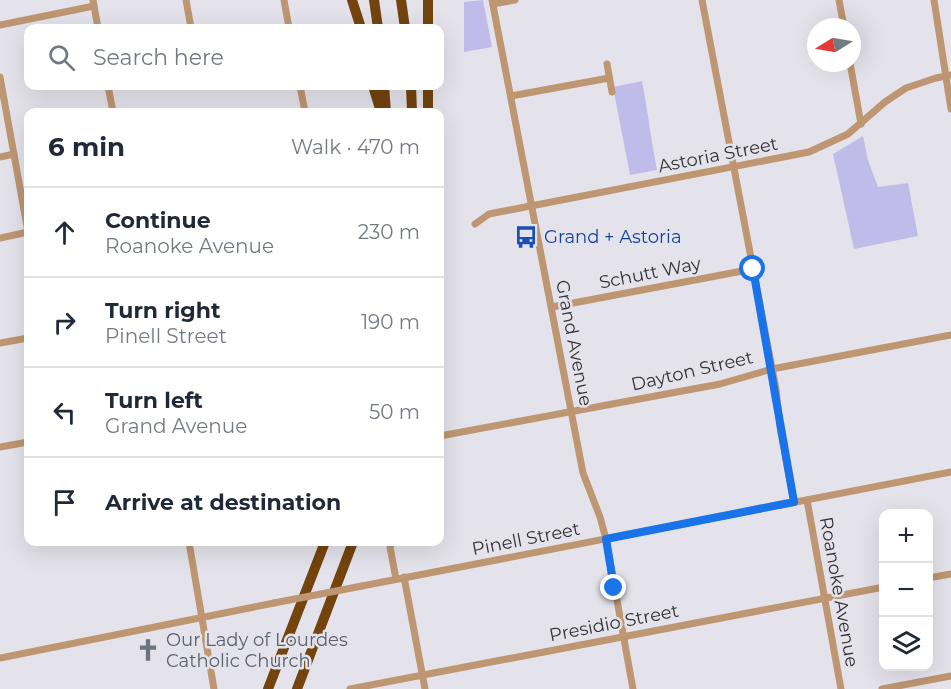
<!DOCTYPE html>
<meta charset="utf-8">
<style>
body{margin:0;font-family:Montserrat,sans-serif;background:#f2f2f3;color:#1f2937}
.controls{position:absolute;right:18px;bottom:18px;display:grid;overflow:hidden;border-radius:12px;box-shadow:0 6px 24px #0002}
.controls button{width:54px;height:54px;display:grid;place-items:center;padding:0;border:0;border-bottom:2px solid #e0e1e3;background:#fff;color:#1f2937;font:30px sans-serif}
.compass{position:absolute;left:807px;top:18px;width:54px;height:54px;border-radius:50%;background:#fff;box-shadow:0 6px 24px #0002;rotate:259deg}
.stop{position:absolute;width:18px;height:18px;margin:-14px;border:4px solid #1a73e8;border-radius:50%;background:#fff}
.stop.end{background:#1a73e8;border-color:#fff;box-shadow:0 2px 6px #0008}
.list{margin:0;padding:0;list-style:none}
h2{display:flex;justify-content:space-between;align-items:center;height:78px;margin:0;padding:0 24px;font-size:26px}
h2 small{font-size:20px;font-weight:400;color:#747a83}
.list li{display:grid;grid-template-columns:39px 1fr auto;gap:18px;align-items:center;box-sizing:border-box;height:90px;padding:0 24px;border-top:2px solid #e0e1e3}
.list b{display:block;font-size:22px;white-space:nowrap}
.list p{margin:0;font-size:20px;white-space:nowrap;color:#747a83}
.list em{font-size:20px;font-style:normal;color:#747a83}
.icon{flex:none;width:33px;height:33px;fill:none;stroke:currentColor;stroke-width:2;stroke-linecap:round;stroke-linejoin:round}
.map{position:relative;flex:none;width:951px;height:689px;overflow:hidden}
.search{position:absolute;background:#fff;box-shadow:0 6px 24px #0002;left:24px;top:24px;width:420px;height:66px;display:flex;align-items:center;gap:15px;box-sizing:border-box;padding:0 21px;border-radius:12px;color:#747a83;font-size:22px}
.panel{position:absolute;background:#fff;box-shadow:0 6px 24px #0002;left:24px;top:108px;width:420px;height:438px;border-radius:12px}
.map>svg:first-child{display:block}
.grass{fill:#c0bcea}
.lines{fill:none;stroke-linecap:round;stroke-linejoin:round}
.minor{stroke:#be9672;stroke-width:7}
.highway{stroke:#73440e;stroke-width:10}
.minor-bridge{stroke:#be9672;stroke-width:7}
.route{stroke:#1a73e8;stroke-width:8}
.labels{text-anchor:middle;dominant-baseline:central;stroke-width:5;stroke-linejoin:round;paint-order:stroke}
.street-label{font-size:18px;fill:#333336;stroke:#e4e3ec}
.transit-label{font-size:18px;fill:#164399;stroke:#e4e3ec;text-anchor:start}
.worship-label{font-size:18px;fill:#5b616d;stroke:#e4e3ec;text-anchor:start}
</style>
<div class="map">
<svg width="951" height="689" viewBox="0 0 951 689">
<rect width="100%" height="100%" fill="#e4e3ec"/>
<g class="grass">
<path d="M483,0l9,47 -28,5v-50z"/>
<path d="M642,81c6,31 9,58 15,89l-27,5 -17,-88z"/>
<path d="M863,136l5,24 10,27 30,-4 10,53 -64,13 -21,-95z"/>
</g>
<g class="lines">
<g class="minor">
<path d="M93,0l5,28"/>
<path d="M186,0l5,28"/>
<path d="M284,0l5,28"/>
<path d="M492,0l91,473 17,44 6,22 27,150"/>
<path d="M702,0l74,389 4,38 14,75"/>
<path d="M839,0l5,27"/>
<path d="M934,0l17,109"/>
<path d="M493,4l22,-4"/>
<path d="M0,25l94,-19"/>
<path d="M850,63l11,61"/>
<path d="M607,64l5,28"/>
<path d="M0,77l28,155"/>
<path d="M108,86l5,26"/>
<path d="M300,86l5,26"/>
<path d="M511,96l98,-18"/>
<path d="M0,157l14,-3"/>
<path d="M475,224l14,-10 320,-62 39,-18 37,-32 21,-14 30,-10 15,-3"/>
<path d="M0,238l28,-6"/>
<path d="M552,307l201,-38"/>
<path d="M0,343l28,-5"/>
<path d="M440,436l280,-52 52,-15 179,-34"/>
<path d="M0,447l28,-5"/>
<path d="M807,500l34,189"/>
<path d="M189,542l25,147"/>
<path d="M392,542l-2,5 6,32"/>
<path d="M404,577l21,112"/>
<path d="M928,578l23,-4"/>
<path d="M362,586l589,-114"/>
<path d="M0,658l274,-55"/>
<path d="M350,689l534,-102"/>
<path d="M882,689l69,-13"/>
</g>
<g class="highway">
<path d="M352,0l9,28"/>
<path d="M374,0l4,28"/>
<path d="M401,0l4,28"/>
<path d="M428,0v28"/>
<path d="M373,86l8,26"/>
<path d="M384,86l2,26"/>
<path d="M411,86l1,26"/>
<path d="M428,112v-26"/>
<path d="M268,689l57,-147"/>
<path d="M297,689l56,-147"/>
</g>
<path class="minor-bridge" d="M274,603l88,-17"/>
</g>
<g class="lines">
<path class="route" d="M614,588l-8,-49 188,-37 -41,-233"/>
</g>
<defs>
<g id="bus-bare" transform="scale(1.8)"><path d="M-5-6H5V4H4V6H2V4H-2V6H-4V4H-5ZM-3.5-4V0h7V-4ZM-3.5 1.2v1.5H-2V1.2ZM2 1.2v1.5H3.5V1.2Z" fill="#1a4fb4" stroke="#e4e3ec" stroke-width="2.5" paint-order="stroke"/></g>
<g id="church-bare" transform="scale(1.8)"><path d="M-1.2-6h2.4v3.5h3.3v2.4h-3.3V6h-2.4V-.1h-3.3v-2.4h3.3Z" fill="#6b7280" stroke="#e4e3ec" stroke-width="2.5" paint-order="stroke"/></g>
</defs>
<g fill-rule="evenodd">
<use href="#bus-bare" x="526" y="237"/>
<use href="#church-bare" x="148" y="650"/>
</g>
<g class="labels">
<g class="street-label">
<text transform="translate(718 155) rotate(-11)">Astoria Street</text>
<text transform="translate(650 273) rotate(-11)">Schutt Way</text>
<text transform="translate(574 343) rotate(79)">Grand Avenue</text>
<text transform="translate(692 371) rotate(-13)">Dayton Street</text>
<text transform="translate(526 539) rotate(-11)">Pinell Street</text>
<text transform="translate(839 592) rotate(80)">Roanoke Avenue</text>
<text transform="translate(614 623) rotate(-11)">Presidio Street</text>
</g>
<g class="transit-label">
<text x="544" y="237">Grand + Astoria</text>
</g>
<g class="worship-label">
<text x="166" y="640">Our Lady of Lourdes<tspan x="166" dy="21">Catholic Church</tspan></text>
</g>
</g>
</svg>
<div class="controls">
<button>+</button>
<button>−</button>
<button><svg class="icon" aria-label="layers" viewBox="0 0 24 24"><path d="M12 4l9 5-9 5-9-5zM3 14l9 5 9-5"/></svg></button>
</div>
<svg class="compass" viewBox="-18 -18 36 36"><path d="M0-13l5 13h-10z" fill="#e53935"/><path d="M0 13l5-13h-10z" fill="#747a83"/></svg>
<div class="stop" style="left:753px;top:269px"></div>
<div class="stop end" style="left:614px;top:588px"></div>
<div class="search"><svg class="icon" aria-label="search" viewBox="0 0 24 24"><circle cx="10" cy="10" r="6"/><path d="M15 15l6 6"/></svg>Search here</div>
<section class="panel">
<h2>6 min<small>Walk · 470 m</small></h2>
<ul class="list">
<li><svg class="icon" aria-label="ahead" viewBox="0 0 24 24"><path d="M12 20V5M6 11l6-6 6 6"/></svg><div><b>Continue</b><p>Roanoke Avenue</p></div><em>230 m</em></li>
<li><svg class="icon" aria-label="right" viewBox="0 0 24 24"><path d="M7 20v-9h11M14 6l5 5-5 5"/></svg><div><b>Turn right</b><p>Pinell Street</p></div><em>190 m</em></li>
<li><svg class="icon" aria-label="left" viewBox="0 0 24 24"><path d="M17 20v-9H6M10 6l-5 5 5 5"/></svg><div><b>Turn left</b><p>Grand Avenue</p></div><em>50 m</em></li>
<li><svg class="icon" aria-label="arrive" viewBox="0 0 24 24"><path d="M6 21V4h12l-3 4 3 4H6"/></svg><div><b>Arrive at destination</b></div></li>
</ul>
</section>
</div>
